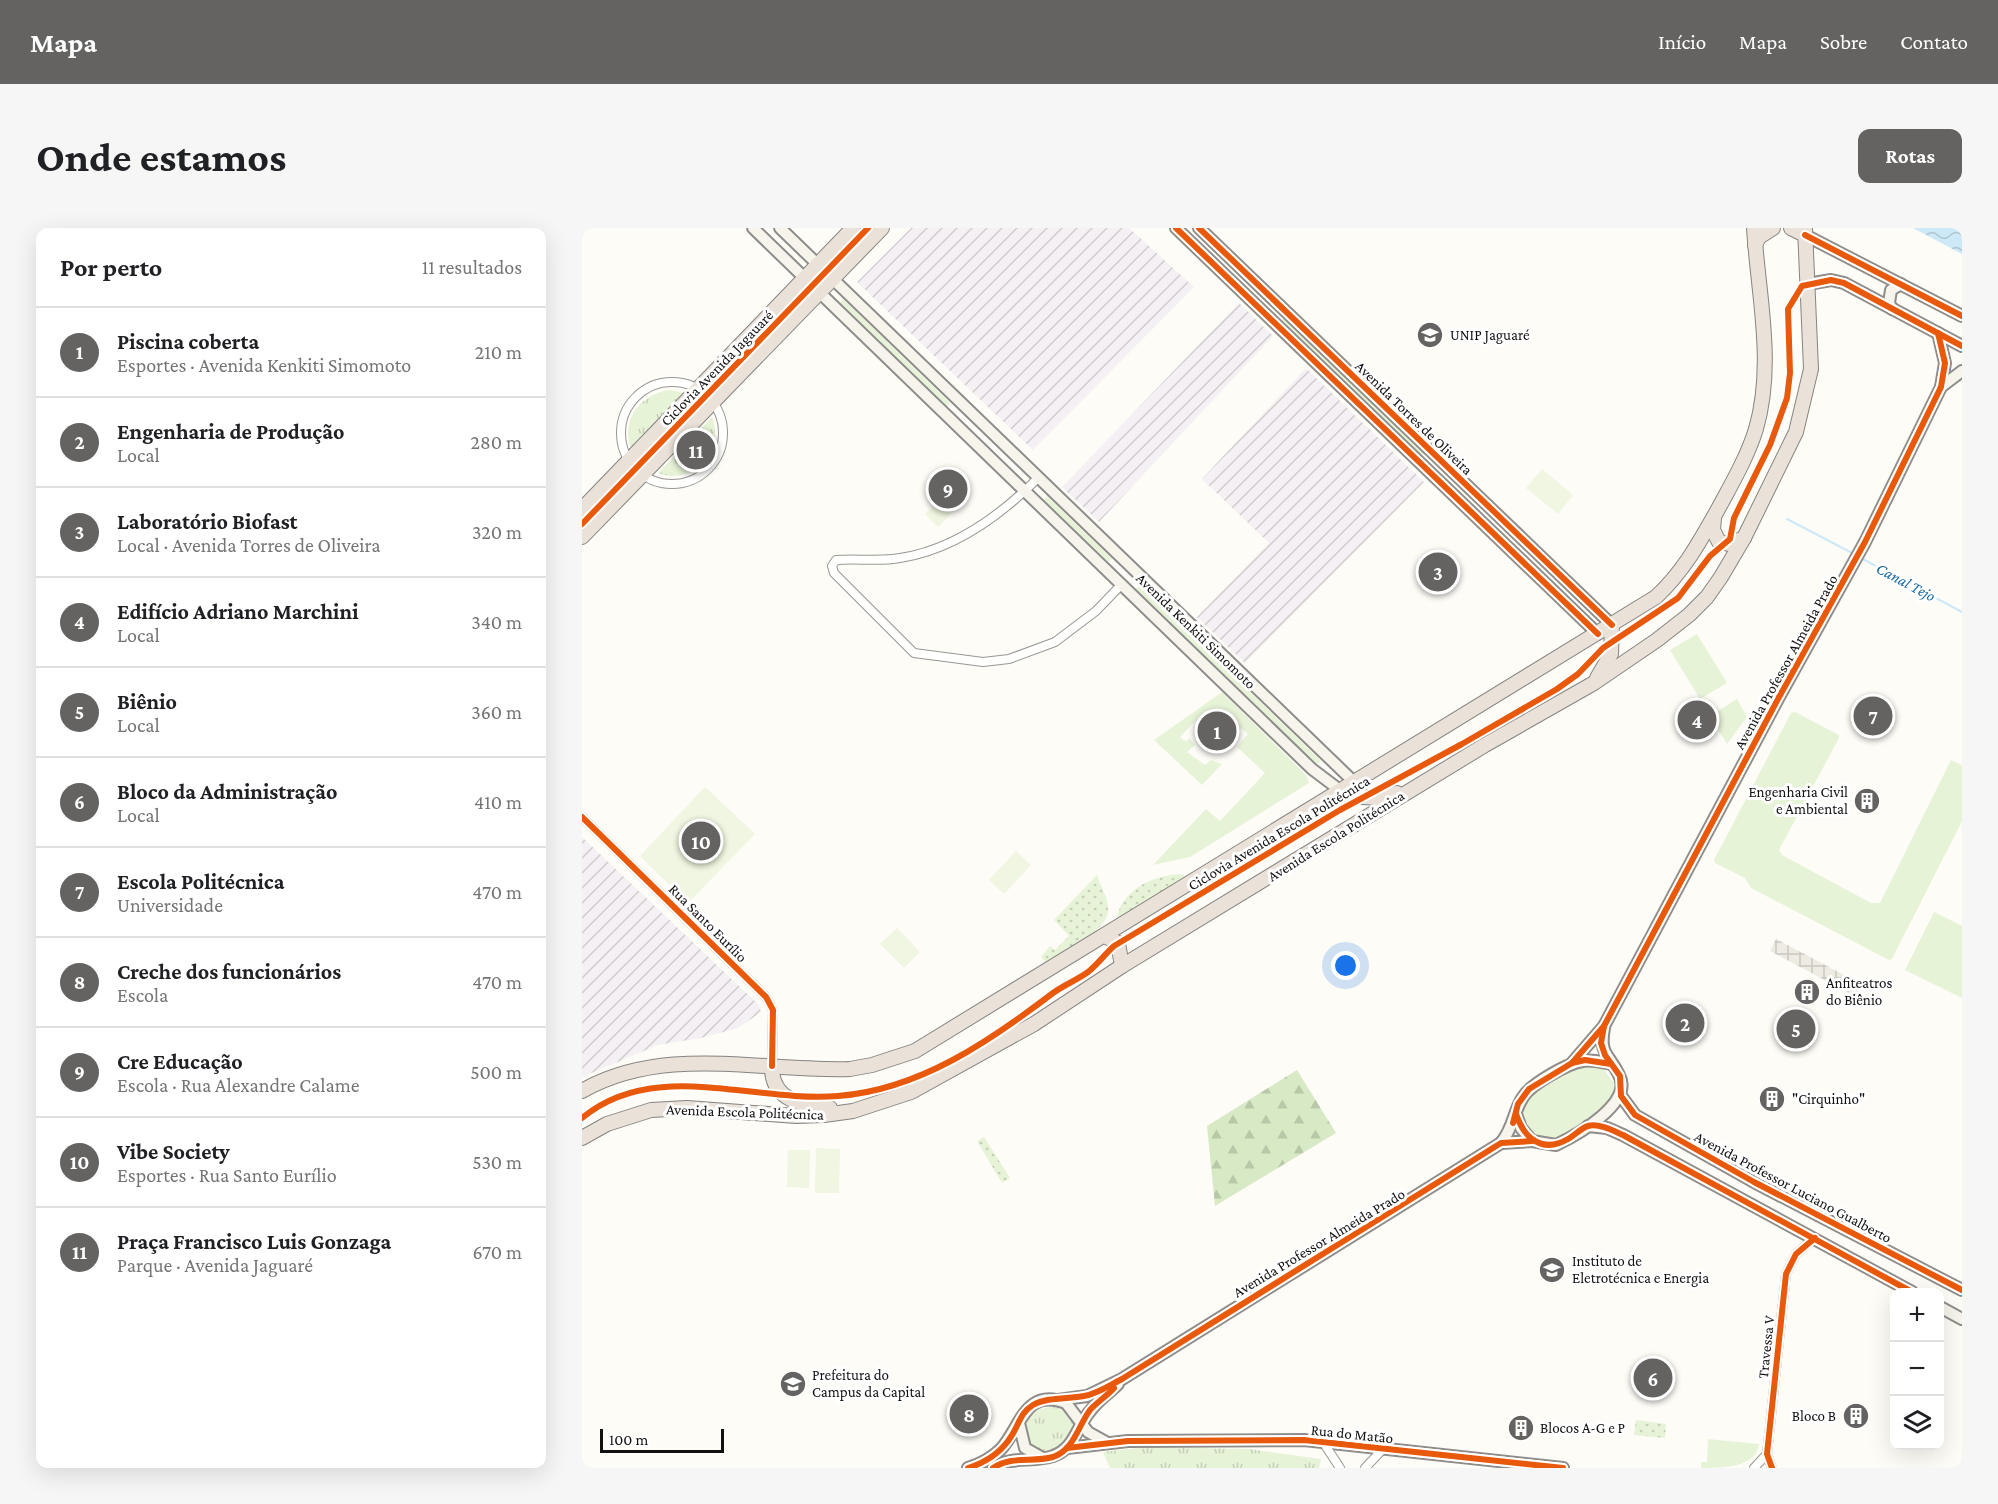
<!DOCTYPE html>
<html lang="pt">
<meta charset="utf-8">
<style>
body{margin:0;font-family:"Crimson Pro",serif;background:#f6f6f6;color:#202124}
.controls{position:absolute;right:18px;bottom:18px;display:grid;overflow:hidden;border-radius:12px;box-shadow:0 6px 24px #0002}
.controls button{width:54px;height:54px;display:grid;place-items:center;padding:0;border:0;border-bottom:2px solid #e0e0e0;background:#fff;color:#202124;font:30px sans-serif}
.scale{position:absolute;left:18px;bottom:15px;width:124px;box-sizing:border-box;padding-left:6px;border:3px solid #111;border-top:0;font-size:16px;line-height:21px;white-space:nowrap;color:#111;-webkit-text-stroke:4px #fff;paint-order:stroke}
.you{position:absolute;left:764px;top:738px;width:21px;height:21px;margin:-15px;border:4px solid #fff;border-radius:50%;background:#1a73e8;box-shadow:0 0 0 9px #1a73e833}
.badge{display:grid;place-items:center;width:39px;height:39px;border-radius:50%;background:#646362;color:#fff;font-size:20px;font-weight:700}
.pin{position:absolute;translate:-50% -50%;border:3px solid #fff;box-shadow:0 2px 6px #0006}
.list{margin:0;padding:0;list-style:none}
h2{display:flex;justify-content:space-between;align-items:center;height:78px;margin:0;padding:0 24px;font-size:26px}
h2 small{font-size:20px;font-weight:400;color:#757577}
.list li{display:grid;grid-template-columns:39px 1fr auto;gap:18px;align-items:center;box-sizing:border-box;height:90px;padding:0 24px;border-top:2px solid #e0e0e0}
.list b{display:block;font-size:22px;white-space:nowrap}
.list p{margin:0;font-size:20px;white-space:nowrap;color:#757577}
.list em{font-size:20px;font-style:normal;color:#757577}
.icon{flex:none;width:33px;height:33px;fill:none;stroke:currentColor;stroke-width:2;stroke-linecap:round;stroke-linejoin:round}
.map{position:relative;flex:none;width:1380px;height:1240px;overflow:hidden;border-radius:12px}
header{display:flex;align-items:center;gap:36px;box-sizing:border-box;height:84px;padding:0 30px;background:#646362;color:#fff}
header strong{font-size:28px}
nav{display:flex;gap:33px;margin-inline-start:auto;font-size:21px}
.intro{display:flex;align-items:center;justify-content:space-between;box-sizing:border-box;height:144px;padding:0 36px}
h1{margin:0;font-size:42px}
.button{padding:15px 27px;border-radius:12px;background:#646362;color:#fff;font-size:21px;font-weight:700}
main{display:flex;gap:36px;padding:0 36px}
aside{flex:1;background:#fff;border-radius:12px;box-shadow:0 6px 24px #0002}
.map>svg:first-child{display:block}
.industrial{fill:url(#industrial-furrows)}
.grass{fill:#e7f3d7}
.forest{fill:url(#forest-firs)}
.park{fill:url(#park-tufts)}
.garden{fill:url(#garden-dots)}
.pitch{fill:#f0f6e1}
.plaza{fill:url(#plaza-grid)}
.water{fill:url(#water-waves)}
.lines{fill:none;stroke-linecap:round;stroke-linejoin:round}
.stream{stroke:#cde8f7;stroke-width:2}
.street-casing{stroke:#979795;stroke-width:10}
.secondary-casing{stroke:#8e8d8b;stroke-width:14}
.highway-casing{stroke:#858482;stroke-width:16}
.street{stroke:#fffffe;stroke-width:8}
.secondary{stroke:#f6f4eb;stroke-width:10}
.highway{stroke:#eae1d8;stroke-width:14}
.cycleway-casing{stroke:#fff;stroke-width:10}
.cycleway{stroke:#e8590c;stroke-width:6}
.labels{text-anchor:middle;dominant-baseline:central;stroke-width:6;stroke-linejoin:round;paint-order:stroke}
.poi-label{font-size:15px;fill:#111;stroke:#fff;text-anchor:start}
.street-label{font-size:15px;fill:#111;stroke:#fff}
.water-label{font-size:16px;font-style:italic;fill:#1768a6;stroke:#fff}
</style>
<header>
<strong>Mapa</strong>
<nav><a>Início</a><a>Mapa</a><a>Sobre</a><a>Contato</a></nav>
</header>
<div class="intro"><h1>Onde estamos</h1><a class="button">Rotas</a></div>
<main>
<aside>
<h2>Por perto<small>11 resultados</small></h2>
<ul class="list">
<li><span class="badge">1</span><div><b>Piscina coberta</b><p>Esportes · Avenida Kenkiti Simomoto</p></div><em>210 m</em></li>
<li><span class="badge">2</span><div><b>Engenharia de Produção</b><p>Local</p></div><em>280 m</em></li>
<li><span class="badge">3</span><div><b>Laboratório Biofast</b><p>Local · Avenida Torres de Oliveira</p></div><em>320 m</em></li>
<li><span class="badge">4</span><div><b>Edifício Adriano Marchini</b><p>Local</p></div><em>340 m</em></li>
<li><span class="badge">5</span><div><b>Biênio</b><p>Local</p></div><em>360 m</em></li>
<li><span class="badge">6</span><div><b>Bloco da Administração</b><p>Local</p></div><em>410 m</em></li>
<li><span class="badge">7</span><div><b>Escola Politécnica</b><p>Universidade</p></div><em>470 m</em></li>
<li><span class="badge">8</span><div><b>Creche dos funcionários</b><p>Escola</p></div><em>470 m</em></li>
<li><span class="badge">9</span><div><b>Cre Educação</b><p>Escola · Rua Alexandre Calame</p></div><em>500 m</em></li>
<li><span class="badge">10</span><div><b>Vibe Society</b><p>Esportes · Rua Santo Eurílio</p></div><em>530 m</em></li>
<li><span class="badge">11</span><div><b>Praça Francisco Luis Gonzaga</b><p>Parque · Avenida Jaguaré</p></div><em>670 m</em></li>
</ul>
</aside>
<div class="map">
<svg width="1380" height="1240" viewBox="0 0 1380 1240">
<defs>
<pattern id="industrial-furrows" width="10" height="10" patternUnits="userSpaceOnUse" patternTransform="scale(1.5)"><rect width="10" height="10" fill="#f5f0f3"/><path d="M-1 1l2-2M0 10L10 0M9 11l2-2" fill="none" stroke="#d1cdcf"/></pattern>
<pattern id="forest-firs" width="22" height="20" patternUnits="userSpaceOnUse" patternTransform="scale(1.5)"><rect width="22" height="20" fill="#d8eac5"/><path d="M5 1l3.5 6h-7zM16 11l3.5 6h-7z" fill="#b8c8a8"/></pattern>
<pattern id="park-tufts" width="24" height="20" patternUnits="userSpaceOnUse" patternTransform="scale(1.5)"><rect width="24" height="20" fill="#e7f3d7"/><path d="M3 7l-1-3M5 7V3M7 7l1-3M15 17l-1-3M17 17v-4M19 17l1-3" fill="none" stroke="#c5cfb8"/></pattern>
<pattern id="garden-dots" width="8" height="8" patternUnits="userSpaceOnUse" patternTransform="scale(1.5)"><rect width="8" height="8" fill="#e7f3d7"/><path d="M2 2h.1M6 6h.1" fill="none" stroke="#c5cfb8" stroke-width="1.8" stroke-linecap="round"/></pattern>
<pattern id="plaza-grid" width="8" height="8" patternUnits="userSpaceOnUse" patternTransform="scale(1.5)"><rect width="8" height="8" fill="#edebe2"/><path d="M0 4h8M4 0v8" fill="none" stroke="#cac8c1"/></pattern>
<pattern id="water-waves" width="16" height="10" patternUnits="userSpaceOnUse" patternTransform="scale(1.5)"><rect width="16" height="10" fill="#cde8f7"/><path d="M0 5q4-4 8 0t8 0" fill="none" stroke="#afc6d3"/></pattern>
</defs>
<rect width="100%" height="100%" fill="#fdfcf7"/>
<g class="industrial">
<path d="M329,0h218l65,59 -161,163 -176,-168z"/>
<path d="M657,75l34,33 -174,186 -37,-35z"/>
<path d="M724,140l118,114 -179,181 -48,-46 72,-74 -67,-64z"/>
<path d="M0,609l177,168 2,7 -23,16 -37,10 -43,7 -76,32z"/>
</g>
<g class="grass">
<path d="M261,71l107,104 -3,3 -107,-104z"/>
<path d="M702,90l141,135 -3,3 -141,-135z"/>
<path d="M465,268l65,63 -3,3 -65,-62z"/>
<path d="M557,357l182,176 -4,3 -181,-175z"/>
<path d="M1115,406l30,49 -27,16 -30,-49z"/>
<path d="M640,464l84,83 3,8 -119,74 -37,8 53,-56 14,12 45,-48 -28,-26 11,-13 -7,-6 -8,8 -28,-25 -25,26 6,5 3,-4 6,7 -8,7 18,13 6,-5 11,4 -20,21 -48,-45z"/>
<path d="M1155,471l10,18 -20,27 -17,-28z"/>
<path d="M1213,484l44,23v3l-60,112 3,5 89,48h9l71,-143 11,5v56l-70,138 -3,1 -138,-72 -6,-10 -30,-15 -1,-3 77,-147z"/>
<path d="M1352,684l28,14v72l-57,-28z"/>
<path d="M1011,836l9,3 12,16c0,18 -11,26 -25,35 -11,6 -24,18 -36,21 -19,5 -37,-15 -29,-34 5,-10 40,-34 51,-38 6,-2 13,-2 18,-3z"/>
<path d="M1126,1211l51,5c-3,24 -37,24 -58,24v-6h6z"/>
</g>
<path class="forest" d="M715,842l39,63 -121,73 -8,-80z"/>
<g class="park">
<path d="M88,162l15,3 -54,55c-11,-29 11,-55 39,-58z"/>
<path d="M130,189c13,34 -18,70 -54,56z"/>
<path d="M470,1178l12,2 11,12 1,8 -12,17 -23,8 -15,-8 -2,-24 14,-11z"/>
<path d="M564,1219l103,2 72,10 -2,9h-209l-7,-16z"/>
</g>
<g class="garden">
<path d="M602,646v4l-63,41 -4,-2c6,-30 41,-43 67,-43z"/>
<path d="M515,647c3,10 13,26 11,37 -2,19 -45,42 -61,52l-6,-7 9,-11 5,4 14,-14 -15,-16z"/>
<path d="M402,909l26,41 -8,5 -25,-42z"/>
<path d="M1054,1192l30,4 -1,14 -31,-3z"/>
</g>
<g class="pitch">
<path d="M960,241l31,26 -15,19 -32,-26z"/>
<path d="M367,262l13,13 -24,24 -13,-13z"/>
<path d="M123,559l50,47 -67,69 -48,-47z"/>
<path d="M434,623l15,14 -27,29 -15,-14z"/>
<path d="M315,700l23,24 -16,16 -24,-24z"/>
<path d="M234,920l24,1 -1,44h-24z"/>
<path d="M206,922h22l-1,38 -22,-1z"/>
</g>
<path class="plaza" d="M1194,711l87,46 -6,12 -87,-46z"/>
<path class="water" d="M1331,0h49v26z"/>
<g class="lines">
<g class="stream">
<path d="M1205,291l67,35"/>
<path d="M1279,330l101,54"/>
</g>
<g class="street-casing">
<g id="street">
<circle cx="90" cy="205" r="51"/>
<path d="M456,250c-37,37 -85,72 -138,80 -21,4 -43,0 -64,2l-4,6 2,7 80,80 69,9 26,-3 46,-17 41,-31 26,-27"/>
<path d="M0,589l184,180 7,13 -1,56"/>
<path d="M741,1214l17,26"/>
<path d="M783,1240l18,-19"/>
<path d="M1172,1240l13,-14"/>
<path d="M1190,1240l-5,-14 19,-180 10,-20 19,-16"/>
</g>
</g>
<g class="secondary-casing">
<g id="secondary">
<path d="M171,0l559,541 29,22"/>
<path d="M198,0l575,555"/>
<path d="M594,0l422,406"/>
<path d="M617,0l413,397"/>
<path d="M1223,7l157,81"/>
<path d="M1226,56l23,-4 13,3 118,63"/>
<path d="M1310,81l-3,-6 2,-13 10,-6"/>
<path d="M1359,159l21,-16"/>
<path d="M990,835l32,-37 175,-329 86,-155 76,-155 4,-24 -7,-30"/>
<path d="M1039,868l14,19 119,67 208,108"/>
<path d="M934,886l5,14 11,13 24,4c21,-10 78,-42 63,-70 -10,-21 -20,-20 -15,-47"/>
<path d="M1006,898l19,2 16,7 289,157"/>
<path d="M919,915c13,-16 12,-31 22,-46 8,-13 45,-34 60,-36 9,-2 18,1 28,3"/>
<path d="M1358,1079l22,12"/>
<path d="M476,1172l29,-4 35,-17 379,-236 31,-2"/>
<path d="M437,1195l6,25 16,9"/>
<path d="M485,1220l61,-7 176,-1 259,28"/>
<path d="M386,1240c13,-4 23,-9 33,-19 20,-22 24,-62 65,-46l22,29 18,10"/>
<path d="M411,1240c20,-13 40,-5 60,-12 22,-7 24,-31 38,-46 7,-10 18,-17 27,-26"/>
</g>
</g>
<g class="highway-casing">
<g id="highway">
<path d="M1209,0l14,7"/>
<path d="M1173,17l4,-8 14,-9"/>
<path d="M0,281l271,-281"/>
<path d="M1132,290l-1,12 6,12 10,2 15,-6"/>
<path d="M0,309l300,-309"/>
<path d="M1015,450l14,-24 1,-29"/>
<path d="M759,563c19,9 37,8 56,2"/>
<path d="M523,708l13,7 4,23"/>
<path d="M190,838c-1,35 30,39 58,42"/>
<path d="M0,863c82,-47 179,-19 268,-22l22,-4 43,-14 741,-454c27,-25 43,-54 61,-86 14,-26 30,-53 39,-82 19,-66 2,-134 -2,-201"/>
<path d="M0,910l25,-14 44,-14 36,-2 109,8 28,-1 29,-4 58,-19 123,-68 88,-58 363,-221 109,-62 63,-43 32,-25 18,-18 14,-20 23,-39 52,-106 15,-63 -6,-141"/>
</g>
</g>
<use href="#street" class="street"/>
<use href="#secondary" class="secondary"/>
<use href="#highway" class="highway"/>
<g class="cycleway-casing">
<g id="cycleway">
<path d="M594,0l422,406"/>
<path d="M617,0l413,397"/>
<path d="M1223,7l157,81"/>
<path d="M0,296l286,-296"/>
<path d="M0,589l184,180 7,13 -1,56"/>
<path d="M1022,798l-3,17 4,12 15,21 1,20 14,19 119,67 208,108"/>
<path d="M990,835l32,-37 175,-329 86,-155 76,-155 4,-24 -7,-30"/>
<path d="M934,886c8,24 26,40 52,25 6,-3 13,-11 20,-13 11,-3 26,5 35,9l289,157"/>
<path d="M0,890c72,-60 171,-15 256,-22 81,-6 152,-55 215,-103 11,-8 24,-13 35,-21 9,-7 17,-18 26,-26l226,-136 122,-66 95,-55 21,-15 25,-26 75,-50 32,-42 20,-17 4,-21 36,-73 17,-47 3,-25 -2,-64 14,-23 29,-6 13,3 118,63"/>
<path d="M931,895l5,-19 11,-15 43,-26 13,-3 26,4"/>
<path d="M485,1220l61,-7 176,-1 259,28"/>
<path d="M386,1240c19,-6 34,-16 44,-33 7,-11 9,-23 21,-30 14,-8 35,-6 51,-9 13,-2 26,-11 38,-17l379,-236 31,-2"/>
<path d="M411,1240c20,-13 39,-5 60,-11 21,-7 25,-31 37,-47 7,-8 17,-14 24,-22"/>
<path d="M1190,1240l-5,-14 19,-180 10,-20 19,-16"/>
</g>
</g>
<use href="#cycleway" class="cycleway"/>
</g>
<defs>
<g id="university-disc" transform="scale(1.35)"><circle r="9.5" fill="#646362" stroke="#fff"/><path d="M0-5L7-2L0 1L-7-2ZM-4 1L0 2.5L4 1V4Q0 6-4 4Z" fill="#fff"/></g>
<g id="building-disc" transform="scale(1.35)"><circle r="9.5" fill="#646362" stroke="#fff"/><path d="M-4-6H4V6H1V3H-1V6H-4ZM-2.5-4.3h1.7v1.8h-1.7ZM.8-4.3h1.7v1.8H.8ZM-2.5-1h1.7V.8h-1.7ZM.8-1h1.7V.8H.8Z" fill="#fff"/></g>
</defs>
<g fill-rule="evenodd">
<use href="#university-disc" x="848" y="107"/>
<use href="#building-disc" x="1285" y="573"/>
<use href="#building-disc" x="1225" y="764"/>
<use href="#building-disc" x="1190" y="871"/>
<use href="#university-disc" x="970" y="1042"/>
<use href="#university-disc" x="211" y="1156"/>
<use href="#building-disc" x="1274" y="1188"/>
<use href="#building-disc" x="939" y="1200"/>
</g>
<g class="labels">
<g class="poi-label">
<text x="868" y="107">UNIP Jaguaré</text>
<text x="1266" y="564" text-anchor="end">Engenharia Civil<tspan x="1266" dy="17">e Ambiental</tspan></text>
<text x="1244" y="755">Anfiteatros<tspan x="1244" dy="17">do Biênio</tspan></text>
<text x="1210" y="871">"Cirquinho"</text>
<text x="990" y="1033">Instituto de<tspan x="990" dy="17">Eletrotécnica e Energia</tspan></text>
<text x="230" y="1147">Prefeitura do<tspan x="230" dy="17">Campus da Capital</tspan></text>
<text x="1254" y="1188" text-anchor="end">Bloco B</text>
<text x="958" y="1200">Blocos A-G e P</text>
</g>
<g class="street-label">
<text transform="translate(135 140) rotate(-46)">Ciclovia Avenida Jagauaré</text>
<text transform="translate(832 190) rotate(44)">Avenida Torres de Oliveira</text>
<text transform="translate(614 403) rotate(44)">Avenida Kenkiti Simomoto</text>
<text transform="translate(1204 434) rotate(-61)">Avenida Professor Almeida Prado</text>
<text transform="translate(697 605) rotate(-31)">Ciclovia Avenida Escola Politécnica</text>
<text transform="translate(754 608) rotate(-32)">Avenida Escola Politécnica</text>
<text transform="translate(126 695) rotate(45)">Rua Santo Eurílio</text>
<text transform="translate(163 884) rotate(2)">Avenida Escola Politécnica</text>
<text transform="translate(1211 959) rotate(28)">Avenida Professor Luciano Gualberto</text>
<text transform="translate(737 1015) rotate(-31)">Avenida Professor Almeida Prado</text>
<text transform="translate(1184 1119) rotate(-84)">Travessa V</text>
<text transform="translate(770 1206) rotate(6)">Rua do Matão</text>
</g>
<g class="water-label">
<text transform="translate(1324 354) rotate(28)">Canal Tejo</text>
</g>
</g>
</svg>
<div class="controls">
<button>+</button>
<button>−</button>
<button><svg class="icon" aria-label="layers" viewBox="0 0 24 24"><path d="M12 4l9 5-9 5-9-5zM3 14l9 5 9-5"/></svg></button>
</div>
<div class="scale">100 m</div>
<div class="you"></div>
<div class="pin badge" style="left:635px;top:503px">1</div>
<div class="pin badge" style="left:1103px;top:795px">2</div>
<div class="pin badge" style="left:856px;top:344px">3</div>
<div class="pin badge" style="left:1115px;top:492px">4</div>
<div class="pin badge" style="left:1214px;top:801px">5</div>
<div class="pin badge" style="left:1071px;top:1150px">6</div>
<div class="pin badge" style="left:1291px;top:488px">7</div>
<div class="pin badge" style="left:387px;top:1186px">8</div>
<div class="pin badge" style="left:366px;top:261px">9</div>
<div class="pin badge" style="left:119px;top:613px">10</div>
<div class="pin badge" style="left:114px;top:222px">11</div>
</div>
</main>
